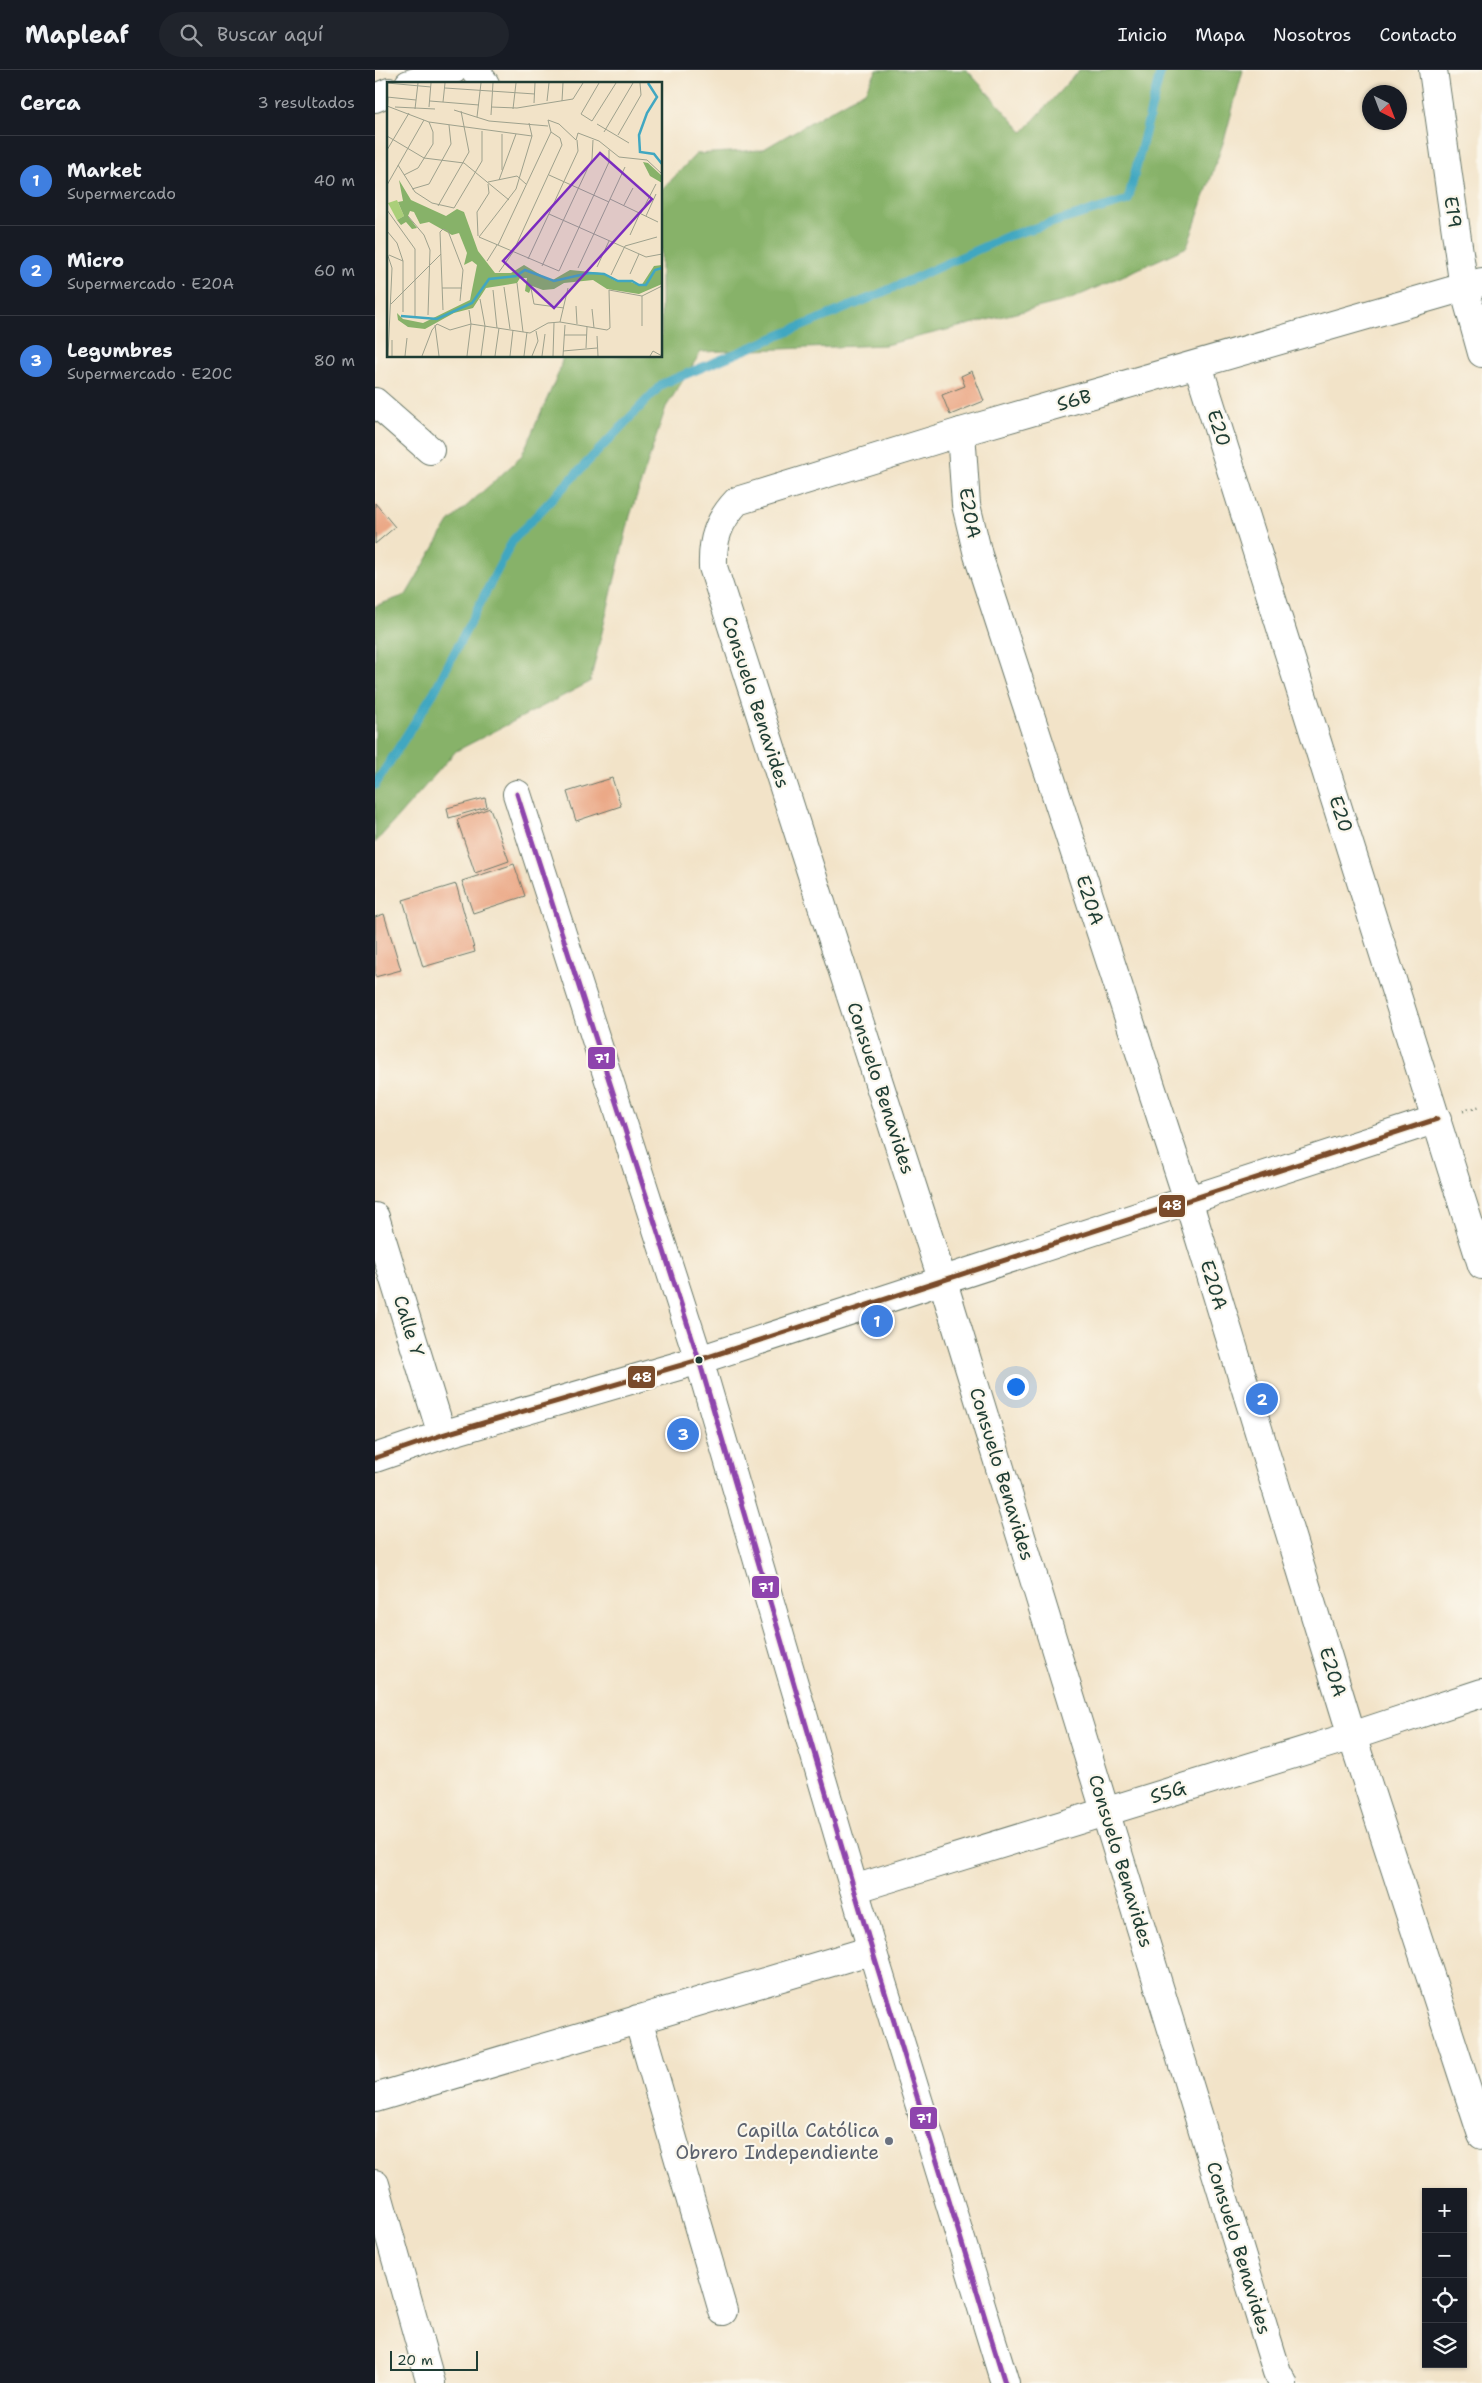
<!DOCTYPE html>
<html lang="es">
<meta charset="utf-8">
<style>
body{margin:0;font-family:"Shantell Sans",sans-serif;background:#20242c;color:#f1f3f6}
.controls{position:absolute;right:15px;bottom:15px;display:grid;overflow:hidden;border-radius:0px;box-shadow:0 1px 4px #0004}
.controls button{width:45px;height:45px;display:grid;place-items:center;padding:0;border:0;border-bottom:1px solid #363941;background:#171b24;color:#f1f3f6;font:25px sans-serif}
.compass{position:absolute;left:987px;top:15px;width:45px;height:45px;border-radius:50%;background:#171b24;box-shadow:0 1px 4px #0004;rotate:138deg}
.scale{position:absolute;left:15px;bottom:12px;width:88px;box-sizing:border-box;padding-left:5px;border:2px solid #1f3d34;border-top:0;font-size:14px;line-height:18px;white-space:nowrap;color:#1f3d34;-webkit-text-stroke:4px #fbf7ec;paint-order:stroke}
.you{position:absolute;left:640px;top:1316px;width:18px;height:18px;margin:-12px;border:4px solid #fff;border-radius:50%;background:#1a73e8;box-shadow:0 0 0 8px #1a73e833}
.badge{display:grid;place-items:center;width:32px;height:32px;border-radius:50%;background:#2563eb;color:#fff;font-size:16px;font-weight:700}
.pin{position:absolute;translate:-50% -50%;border:2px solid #fff;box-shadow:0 1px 5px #0006}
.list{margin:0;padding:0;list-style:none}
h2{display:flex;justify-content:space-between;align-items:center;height:65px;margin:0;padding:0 20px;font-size:21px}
h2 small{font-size:16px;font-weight:400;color:#9ea1a6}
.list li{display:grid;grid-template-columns:32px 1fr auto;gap:15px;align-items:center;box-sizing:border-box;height:90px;padding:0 20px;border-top:1px solid #363941}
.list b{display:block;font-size:19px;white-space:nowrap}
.list p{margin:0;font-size:16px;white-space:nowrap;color:#9ea1a6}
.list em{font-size:16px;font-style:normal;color:#9ea1a6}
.icon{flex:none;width:28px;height:28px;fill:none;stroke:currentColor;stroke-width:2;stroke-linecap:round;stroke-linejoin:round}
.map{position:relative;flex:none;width:1107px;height:2313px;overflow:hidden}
header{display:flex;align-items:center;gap:30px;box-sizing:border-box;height:70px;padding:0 25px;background:#171b24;border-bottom:1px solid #363941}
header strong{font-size:24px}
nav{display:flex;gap:28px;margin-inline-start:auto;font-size:18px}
.search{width:350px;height:45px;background:#20242c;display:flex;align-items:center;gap:12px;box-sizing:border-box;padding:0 18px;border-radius:28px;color:#9ea1a6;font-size:19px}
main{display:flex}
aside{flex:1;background:#171b24}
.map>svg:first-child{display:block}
.forest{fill:#87b269;stroke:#53784e}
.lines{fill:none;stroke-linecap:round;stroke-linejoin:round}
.stream{stroke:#41a7c1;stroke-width:9}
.building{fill:#eba987}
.minor-casing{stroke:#697768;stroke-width:30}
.path{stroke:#697768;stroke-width:3;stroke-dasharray:1 4;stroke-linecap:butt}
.minor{stroke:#fff;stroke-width:28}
.bus-1-casing{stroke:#fbf7ec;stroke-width:9}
.bus-2-casing{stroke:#fbf7ec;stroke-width:9}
.bus-1{stroke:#8e44ad;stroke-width:5}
.bus-2{stroke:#7a4b2a;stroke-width:5}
.bus-dot{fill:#1f3d34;stroke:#fbf7ec;stroke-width:2}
.worship-dot{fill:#6b7280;stroke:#fbf7ec;stroke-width:2}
.labels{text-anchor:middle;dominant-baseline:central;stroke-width:4.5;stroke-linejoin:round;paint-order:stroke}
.street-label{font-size:19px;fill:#1f3d34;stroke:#fbf7ec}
.worship-label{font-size:19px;fill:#5b616d;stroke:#fbf7ec;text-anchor:end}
.inset-river{fill:none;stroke:#41a7c1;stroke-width:2.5}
.inset-road{fill:none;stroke:#9ea18d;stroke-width:1}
.view{fill:#7b2cbf;fill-opacity:0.15;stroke:#7b2cbf;stroke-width:2.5}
.inset-edge{fill:none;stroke:#1f3d34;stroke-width:2.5}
.line-badge{stroke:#fbf7ec;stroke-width:2}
.badge-label{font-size:14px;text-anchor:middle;font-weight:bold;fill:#fff}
</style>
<header>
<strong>Mapleaf</strong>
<div class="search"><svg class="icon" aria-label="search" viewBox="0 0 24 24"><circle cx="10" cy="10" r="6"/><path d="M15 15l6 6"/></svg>Buscar aquí</div>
<nav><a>Inicio</a><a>Mapa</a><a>Nosotros</a><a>Contacto</a></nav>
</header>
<main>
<aside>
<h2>Cerca<small>3 resultados</small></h2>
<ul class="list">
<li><span class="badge" style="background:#3f7fe0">1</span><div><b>Market</b><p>Supermercado</p></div><em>40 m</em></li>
<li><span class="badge" style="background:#3f7fe0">2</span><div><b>Micro</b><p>Supermercado · E20A</p></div><em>60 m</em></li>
<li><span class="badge" style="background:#3f7fe0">3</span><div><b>Legumbres</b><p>Supermercado · E20C</p></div><em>80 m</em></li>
</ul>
</aside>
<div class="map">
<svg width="1107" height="2313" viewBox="0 0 1107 2313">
<rect width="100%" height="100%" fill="#fbf7ec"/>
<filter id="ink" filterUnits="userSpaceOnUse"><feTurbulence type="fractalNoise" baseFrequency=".02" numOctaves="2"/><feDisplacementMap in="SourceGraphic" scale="10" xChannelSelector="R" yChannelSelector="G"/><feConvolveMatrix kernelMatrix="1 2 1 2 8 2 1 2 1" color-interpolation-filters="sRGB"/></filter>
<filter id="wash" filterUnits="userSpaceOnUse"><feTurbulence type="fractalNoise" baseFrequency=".0096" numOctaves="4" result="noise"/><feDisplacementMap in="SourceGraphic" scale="20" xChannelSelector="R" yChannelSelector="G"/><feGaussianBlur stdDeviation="1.12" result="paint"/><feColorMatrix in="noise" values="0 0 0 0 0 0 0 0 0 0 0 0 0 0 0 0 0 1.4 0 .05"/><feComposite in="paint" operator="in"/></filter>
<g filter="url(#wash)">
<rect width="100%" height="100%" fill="#f2e3c8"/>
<path class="forest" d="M502,0h90l56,62 56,-62h164l-18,67 -38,110 -118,53 -184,45 -184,7 -35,55 -36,109 -40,166 -134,69 -81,92v-237l31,-11 43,-73 72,-65 38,-85 4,-16h98v-165l35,-37 66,-4 103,-59z"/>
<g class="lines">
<path class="stream" d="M0,715l59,-93 79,-152 149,-156 208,-86 138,-62 120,-36 33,-130"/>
</g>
<g id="blocks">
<g class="building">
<path d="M597,301l12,30 -34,14 -8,-20 23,-9 -4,-10z"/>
<path d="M0,433l20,24 -20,17z"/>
<path d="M237,708l9,28 -45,15 -9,-29z"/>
<path d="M110,728l2,9 -38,11 -2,-10z"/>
<path d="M115,738l19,53 -34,12 -18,-53z"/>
<path d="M139,794l11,32 -52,17 -11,-32z"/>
<path d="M81,814l19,68 -52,15 -20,-67z"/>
<path d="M9,844l17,56 -26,7v-60z"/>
</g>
</g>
</g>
<g filter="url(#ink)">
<use href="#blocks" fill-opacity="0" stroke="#697768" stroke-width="1"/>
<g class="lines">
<g class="minor-casing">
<g id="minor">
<path d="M100,0l10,14"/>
<path d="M1058,0l31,218 18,65"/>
<path d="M34,14l44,-14"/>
<path d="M0,28l14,-6"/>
<path d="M823,295l284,900"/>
<path d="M0,332l55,48"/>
<path d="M586,362l5,73 12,50 210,645 164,536 130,399"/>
<path d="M142,724l182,566 173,590 133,433"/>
<path d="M0,1147l67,218"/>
<path d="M0,1388l67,-23 257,-75 738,-241"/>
<path d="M479,1819l498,-153 130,-43"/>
<path d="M263,1949l85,292"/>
<path d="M0,2028l497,-148"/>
<path d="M0,2114l56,199"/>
<path d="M908,2313l-6,-11 -334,-1090 -230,-715c-1,-27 5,-46 24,-66l224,-69 521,-150"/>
</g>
</g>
<path class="path" d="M1088,1041l19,-5"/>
<use href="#minor" class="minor"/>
<g class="bus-1-casing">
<path id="bus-1" d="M142,724l182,566 173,590 133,433"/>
</g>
<g class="bus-2-casing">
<path id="bus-2" d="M0,1388l67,-23 257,-75 738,-241"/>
</g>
<use href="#bus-1" class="bus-1"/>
<use href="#bus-2" class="bus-2"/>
</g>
</g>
<circle class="bus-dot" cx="324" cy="1290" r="4.5"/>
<circle class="worship-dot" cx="514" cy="2071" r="5"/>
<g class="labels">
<g class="street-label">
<text transform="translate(1078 142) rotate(82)">E19</text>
<text transform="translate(699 330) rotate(-16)">S6B</text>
<text transform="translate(844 358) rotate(72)">E20</text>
<text transform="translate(595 443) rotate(80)">E20A</text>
<text transform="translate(381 632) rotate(72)">Consuelo Benavides</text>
<text transform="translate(966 744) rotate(72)">E20</text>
<text transform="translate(715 830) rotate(72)">E20A</text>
<text transform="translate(506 1018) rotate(72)">Consuelo Benavides</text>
<text transform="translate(839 1215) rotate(73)">E20A</text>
<text transform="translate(34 1256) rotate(73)">Calle Y</text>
<text transform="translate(627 1404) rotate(73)">Consuelo Benavides</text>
<text transform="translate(958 1602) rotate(73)">E20A</text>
<text transform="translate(793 1722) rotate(-17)">S5G</text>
<text transform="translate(746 1791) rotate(73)">Consuelo Benavides</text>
<text transform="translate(864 2178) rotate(73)">Consuelo Benavides</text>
</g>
<g class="worship-label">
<text x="504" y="2060">Capilla Católica<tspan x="504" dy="22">Obrero Independiente</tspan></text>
</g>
</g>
<g transform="translate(12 12)">
<rect width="275" height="275" fill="#f2e3c8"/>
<path d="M10,118l7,16 -7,4 -9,-17z" fill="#aacf79"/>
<path d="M256,80l5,1 14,13v7l-12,-7zM12,98l12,20 35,16 11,-7 7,3 14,39 17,22h16l13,-8 27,16 19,-11 31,3 15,8 15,1 10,4 13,-20 8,-1v19l-23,10 -32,-5 -14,-9 -29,3 -10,6 -11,1 -11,-4 -3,7 -4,-2 2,-13h-7l-3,5 -31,5 -13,20 -19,5 -29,16 -17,-2 -10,-7 -1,-7 6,6 20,4 47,-23 7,-35 -5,-4 -8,4 3,-12 -8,-20 -7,2 -23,-13 -9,2 -6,-12 -4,-1 -2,5 9,12 -5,1 -6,-7 -5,3 -4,-5 7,-4 -6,-14 5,-1z" fill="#87b269"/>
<path class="inset-river" d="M261,1l9,14 -10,16 -8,22 1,17 14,2 8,10M14,234l36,3 35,-16 17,-24 27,-3 9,-6 29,11 35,-8 15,1 14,7h14l7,4h7l9,-15 7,-2"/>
<path class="inset-road" d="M0,1l44,4M212,1l-18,31 11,7 24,-38M58,6l90,6M0,15l29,3M43,19l49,4M160,19l2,-18M175,19l1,-18M56,20l2,-19M147,21l1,-20M0,24l42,16 103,14M8,25l40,2M42,25l2,-24M104,25l26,1 56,-9 10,-16M28,27l3,-26M126,27l3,-26M67,28l35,11 59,5M104,33l2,-32M90,35l4,-34M0,37l1,-22M210,42l32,19M217,50l29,-49M231,53l23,-40 -1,-12M0,54l37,22 40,5 45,37M0,68l22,-37M11,83l17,27 17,11 22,5 28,-47v-30M115,88v-36M17,93l14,-7 15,-24v-12l-4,-10M162,93l60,27M112,98l17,-46M101,100l29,-6 9,8M0,103l37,-65M25,107l17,-5 22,-40 -2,-19M223,117l48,23M237,123l9,-17M51,124l31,-54 -8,-41M0,128l28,39v67M254,131l15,-29M162,132l97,43 16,-3M21,134l16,19 6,15 -2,65M259,134l10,-22M0,149l10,12 6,18v51M243,153l10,-22M91,154l-1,-24 12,-19 -1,-9M92,155l80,34 50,-109v-12M92,155l37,-48 16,-53 -3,-13M111,163l53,-113 -3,-12 11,4 17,16 2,-7 21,8 20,16 28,3 15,14M0,171l5,15 -4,88M2,173l14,6M141,177l50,-108 -1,-11M100,179l10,-16M155,184l50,-107 1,-19M210,185l12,-26M191,186l47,-101M112,190l14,-20 49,-107 -2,-7 -9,-6M243,192l9,-20M224,193l14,-29 32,-9M130,201l6,49M117,205l6,42M55,206h20M144,206l3,16 30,4M106,208l4,38M255,214l20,-10M93,217l5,27 -4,30M4,222l50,-50M189,224l1,18M205,227l2,19M56,228l-3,-78 3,-3 5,2 15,39 -3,31M173,240l8,-34M48,243l4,31M255,244v-30M177,253h23M210,254l1,20M199,266l1,-21M176,269l34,-3M5,274v-16M18,274l2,-18M35,274l10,-26 5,-6 13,6 21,-6 59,9 18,-10 12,-1 47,8 3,-2 -1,-38 33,6M80,274l4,-32 -2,-14M108,274l4,-28M123,274l3,-26M137,274l3,-24M145,274l6,-15 -2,-10M155,274l3,-22M166,274l1,-33M176,274l2,-31M263,274l3,-5 9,5"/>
<path class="view" d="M213,71l52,46 -98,109 -51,-47z"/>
<rect width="275" height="275" class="inset-edge"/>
</g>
<g class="line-badge">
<rect x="212" y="976" width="29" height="24" rx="5" fill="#8e44ad"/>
<rect x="783" y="1124" width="28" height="24" rx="5" fill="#7a4b2a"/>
<rect x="252" y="1295" width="29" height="24" rx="5" fill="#7a4b2a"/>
<rect x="376" y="1505" width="29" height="24" rx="5" fill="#8e44ad"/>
<rect x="534" y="2036" width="29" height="24" rx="5" fill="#8e44ad"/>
</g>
<g class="badge-label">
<text x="227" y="993">71</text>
<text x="797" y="1140">48</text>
<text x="267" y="1312">48</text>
<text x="391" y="1522">71</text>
<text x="549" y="2053">71</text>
</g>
</svg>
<div class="controls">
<button>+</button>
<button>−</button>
<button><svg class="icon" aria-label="locate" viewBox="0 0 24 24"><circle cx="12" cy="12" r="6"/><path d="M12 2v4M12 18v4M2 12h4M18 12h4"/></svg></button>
<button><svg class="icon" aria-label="layers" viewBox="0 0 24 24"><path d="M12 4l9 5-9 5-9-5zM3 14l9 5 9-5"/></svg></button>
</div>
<svg class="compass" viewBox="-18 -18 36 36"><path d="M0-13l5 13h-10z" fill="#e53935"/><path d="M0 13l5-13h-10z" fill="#9ea1a6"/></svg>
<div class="scale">20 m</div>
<div class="you"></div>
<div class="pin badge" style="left:502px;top:1251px;background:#3f7fe0">1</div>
<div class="pin badge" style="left:887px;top:1329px;background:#3f7fe0">2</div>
<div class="pin badge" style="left:308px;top:1364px;background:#3f7fe0">3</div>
</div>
</main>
